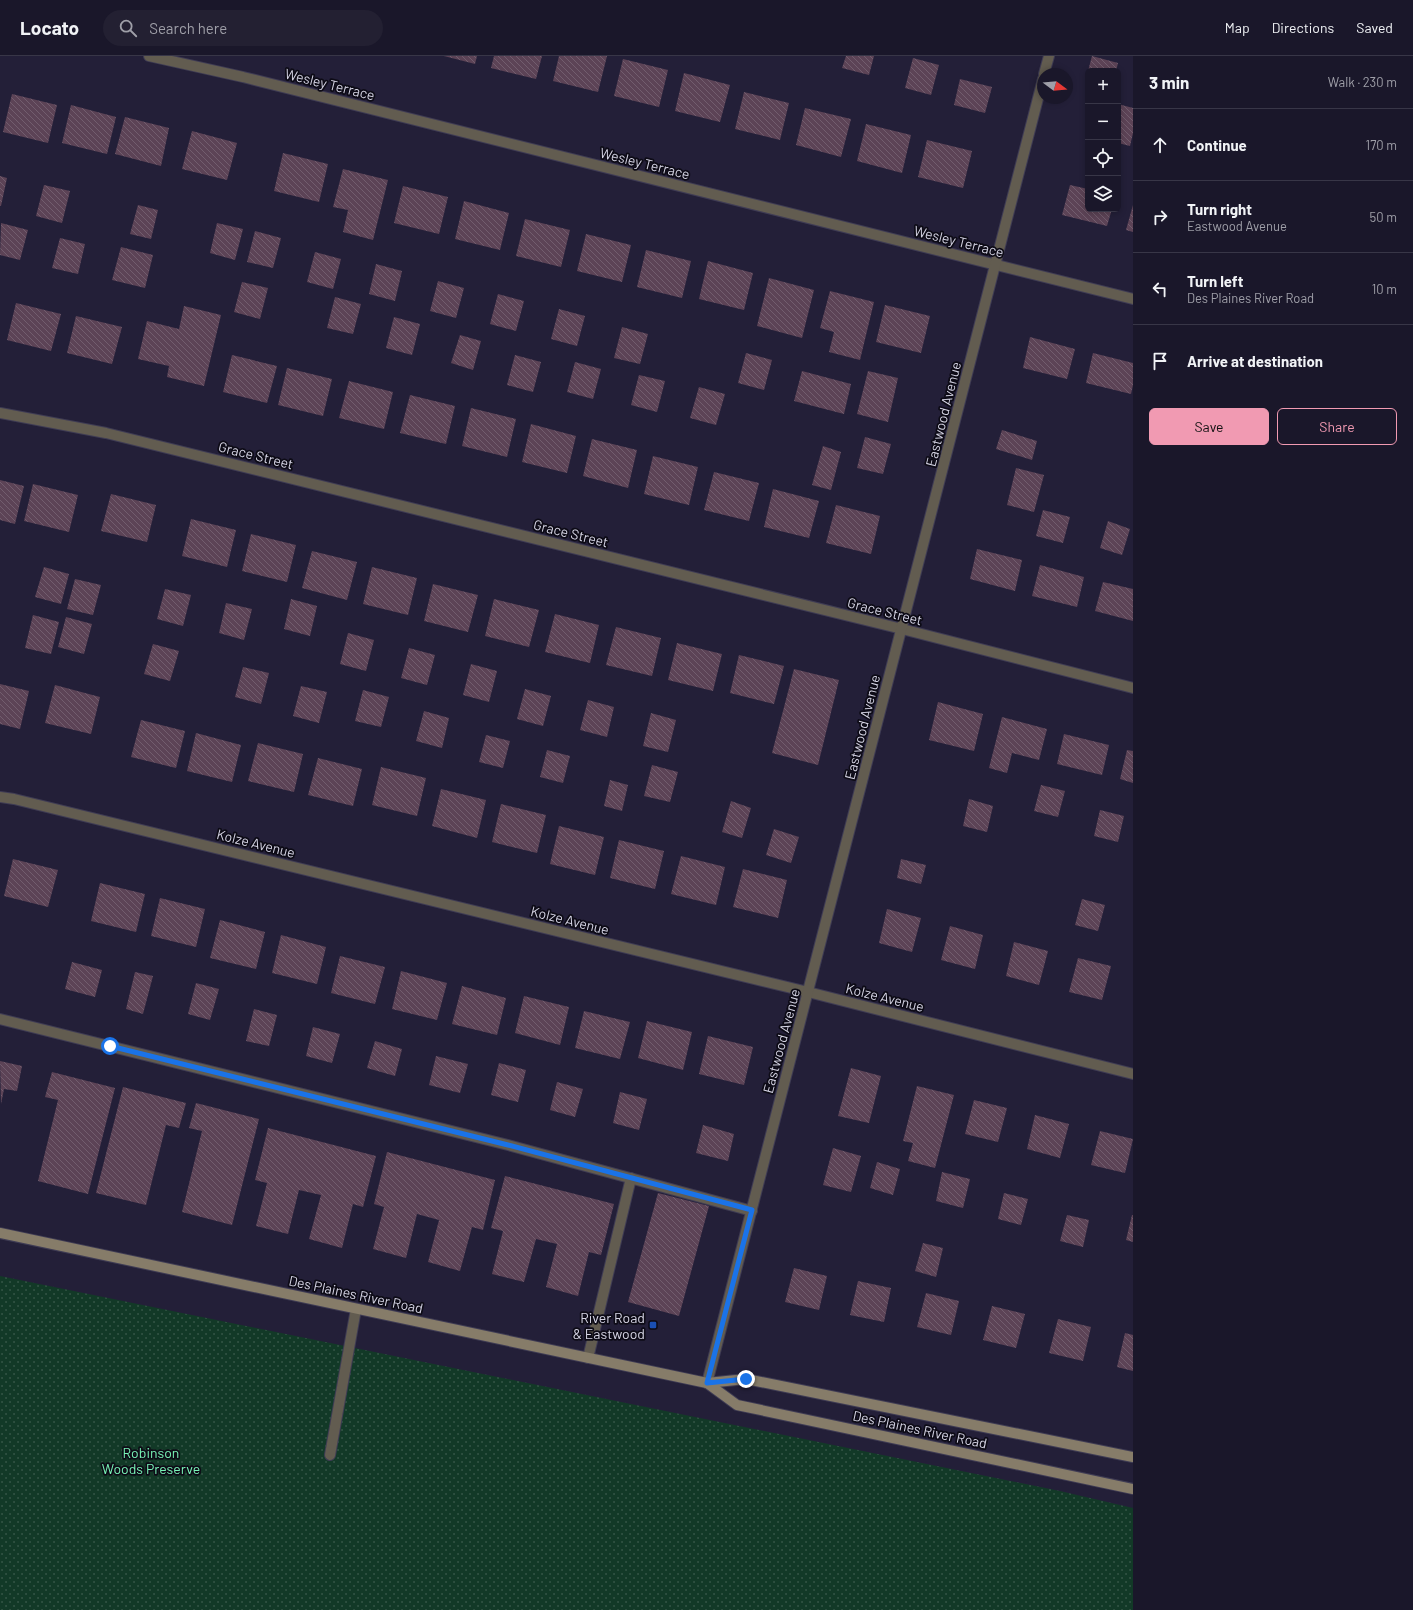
<!DOCTYPE html>
<meta charset="utf-8">
<style>
body{margin:0;font-family:Barlow,sans-serif;background:#232032;color:#f1f3f6}
.controls{position:absolute;right:12px;top:12px;display:grid;overflow:hidden;border-radius:6px;box-shadow:0 2px 6px #0003}
.controls button{width:36px;height:36px;display:grid;place-items:center;padding:0;border:0;border-bottom:1px solid #383647;background:#1a172a;color:#f1f3f6;font:20px sans-serif}
.compass{position:absolute;left:1037px;top:12px;width:36px;height:36px;border-radius:50%;background:#1a172a;box-shadow:0 2px 6px #0003;rotate:106deg}
.stop{position:absolute;width:12px;height:12px;margin:-9px;border:3px solid #1a73e8;border-radius:50%;background:#fff}
.stop.end{background:#1a73e8;border-color:#fff;box-shadow:0 1px 4px #0008}
.list{margin:0;padding:0;list-style:none}
h2{display:flex;justify-content:space-between;align-items:center;height:52px;margin:0;padding:0 16px;font-size:17px}
h2 small{font-size:13px;font-weight:400;color:#9f9fa8}
.list li{display:grid;grid-template-columns:26px 1fr auto;gap:12px;align-items:center;box-sizing:border-box;height:72px;padding:0 16px;border-top:1px solid #383647}
.list b{display:block;font-size:15px;white-space:nowrap}
.list p{margin:0;font-size:13px;white-space:nowrap;color:#9f9fa8}
.list em{font-size:13px;font-style:normal;color:#9f9fa8}
.actions{display:flex;gap:8px;padding:12px 16px}
.actions a{flex:1;padding:9px 0;border:1px solid #f19ab2;border-radius:6px;text-align:center;font-size:14px;color:#f19ab2}
.actions .main{background:#f19ab2;color:#111}
.icon{flex:none;width:22px;height:22px;fill:none;stroke:currentColor;stroke-width:2;stroke-linecap:round;stroke-linejoin:round}
.map{position:relative;flex:none;width:1133px;height:1554px;overflow:hidden}
header{display:flex;align-items:center;gap:24px;box-sizing:border-box;height:56px;padding:0 20px;background:#1a172a;border-bottom:1px solid #383647}
header strong{font-size:19px}
nav{display:flex;gap:22px;margin-inline-start:auto;font-size:14px}
.search{width:280px;height:36px;background:#232032;display:flex;align-items:center;gap:10px;box-sizing:border-box;padding:0 14px;border-radius:22px;color:#9f9fa8;font-size:15px}
main{display:flex}
aside{flex:1;background:#1a172a}
.map>svg:first-child{display:block}
.park{fill:url(#park-dots)}
.building{fill:url(#building-back-hatch)}
.lines{fill:none;stroke-linecap:round;stroke-linejoin:round}
.service-casing{stroke:#3f3c54;stroke-width:12}
.minor-casing{stroke:#3f3c54;stroke-width:12}
.secondary-casing{stroke:#3f3c54;stroke-width:12}
.service{stroke:#625c50;stroke-width:10}
.minor{stroke:#625c50;stroke-width:10}
.secondary{stroke:#867c69;stroke-width:10}
.route{stroke:#1a73e8;stroke-width:5}
.transit-dot{fill:#1a4fb4;stroke:#0d0b16;stroke-width:1.5}
.labels{text-anchor:middle;dominant-baseline:central;stroke-width:3.5;stroke-linejoin:round;paint-order:stroke}
.street-label{font-size:14px;fill:#d5d4e4;stroke:#0d0b16}
.poi-label{font-size:14px;fill:#d5d4e4;stroke:#0d0b16;text-anchor:end}
.park-label{font-size:14px;fill:#79f4b7;stroke:#0d0b16}
</style>
<header>
<strong>Locato</strong>
<div class="search"><svg class="icon" aria-label="search" viewBox="0 0 24 24"><circle cx="10" cy="10" r="6"/><path d="M15 15l6 6"/></svg>Search here</div>
<nav><a>Map</a><a>Directions</a><a>Saved</a></nav>
</header>
<main>
<div class="map">
<svg width="1133" height="1554" viewBox="0 0 1133 1554">
<defs>
<pattern id="park-dots" width="8" height="8" patternUnits="userSpaceOnUse"><rect width="8" height="8" fill="#123927"/><path d="M2 2h.1M6 6h.1" fill="none" stroke="#345546" stroke-width="1.8" stroke-linecap="round"/></pattern>
<pattern id="building-back-hatch" width="6" height="6" patternUnits="userSpaceOnUse"><rect width="6" height="6" fill="#5c4356"/><path d="M-1 5l2 2M0 0l6 6M5-1l2 2" fill="none" stroke="#725d6e"/></pattern>
</defs>
<rect width="100%" height="100%" fill="#231f38"/>
<path class="park" d="M0,1220l1060,215 73,17v102h-1133z"/>
<g class="building">
<path d="M444,0h33l-2,8z"/>
<path d="M494,0h48l-6,23 -45,-11z"/>
<path d="M559,0h48l-9,36 -45,-11z"/>
<path d="M846,0h28l-5,19 -27,-7z"/>
<path d="M1092,0l26,7 -2,8h-28z"/>
<path d="M913,2l26,7 -8,30 -26,-7z"/>
<path d="M623,3l45,11 -9,37 -45,-11z"/>
<path d="M684,17l46,12 -10,37 -45,-11z"/>
<path d="M960,23l32,8 -7,26 -31,-8z"/>
<path d="M744,36l45,11 -9,37 -45,-11z"/>
<path d="M12,38l45,11 -9,38 -45,-11z"/>
<path d="M1118,48l15,4v25l-3,13 -12,-3z"/>
<path d="M71,49l45,12 -9,37 -45,-11z"/>
<path d="M805,52l46,11 -10,38 -45,-12z"/>
<path d="M125,61l44,11 -8,38 -46,-12z"/>
<path d="M866,68l45,11 -9,38 -45,-12z"/>
<path d="M192,75l45,12 -10,37 -45,-11z"/>
<path d="M927,84l45,11 -9,37 -45,-11z"/>
<path d="M283,97l45,11 -9,38 -45,-11z"/>
<path d="M343,113l45,11 -15,60 -30,-8 5,-22 -15,-3z"/>
<path d="M0,120l7,2 -6,28h-1z"/>
<path d="M44,129l26,6 -8,32 -26,-7z"/>
<path d="M1070,129l18,4v20h24l-5,17 -45,-11z"/>
<path d="M403,130l45,11 -9,37 -45,-11z"/>
<path d="M464,145l45,12 -9,37 -45,-11z"/>
<path d="M138,149l20,5 -7,29 -21,-5z"/>
<path d="M1133,149v27l-7,-2z"/>
<path d="M525,163l45,11 -9,37 -45,-11z"/>
<path d="M1,167l27,7 -8,30 -20,-5z"/>
<path d="M217,167l26,6 -8,31 -25,-7z"/>
<path d="M255,175l26,7 -8,30 -26,-6z"/>
<path d="M586,178l45,11 -9,37 -45,-11z"/>
<path d="M60,182l25,6 -7,30 -26,-6z"/>
<path d="M121,191l32,8 -8,33 -33,-8z"/>
<path d="M646,194l45,11 -9,37 -45,-11z"/>
<path d="M315,196l26,7 -8,30 -26,-7z"/>
<path d="M708,205l45,12 -9,37 -45,-11z"/>
<path d="M376,208l26,7 -7,30 -26,-7z"/>
<path d="M769,222l45,12 -12,48 -45,-12z"/>
<path d="M438,225l26,7 -8,30 -26,-7z"/>
<path d="M242,226l26,6 -8,31 -26,-7z"/>
<path d="M830,235l44,11 -14,58 -31,-8 5,-20 -14,-4z"/>
<path d="M498,238l26,7 -8,30 -26,-7z"/>
<path d="M335,241l26,7 -8,30 -26,-6z"/>
<path d="M16,247l45,11 -10,37 -44,-11z"/>
<path d="M885,249l45,11 -9,37 -45,-11z"/>
<path d="M184,250l37,9 -17,71 -37,-9 2,-11 -31,-7 9,-38 32,8z"/>
<path d="M559,253l26,7 -8,30 -26,-7z"/>
<path d="M76,260l46,11 -10,37 -45,-11z"/>
<path d="M394,261l26,7 -8,31 -26,-7z"/>
<path d="M622,271l26,7 -8,30 -26,-6z"/>
<path d="M460,279l21,6 -8,29 -22,-7z"/>
<path d="M1030,281l45,12 -8,30 -44,-11z"/>
<path d="M746,297l26,7 -8,30 -26,-7z"/>
<path d="M1093,297l40,10v22l-2,9 -45,-11z"/>
<path d="M232,299l45,11 -10,37 -44,-11z"/>
<path d="M515,299l26,7 -8,30 -26,-7z"/>
<path d="M575,306l26,7 -8,30 -26,-7z"/>
<path d="M287,312l45,11 -9,37 -45,-11z"/>
<path d="M802,315l49,13 -7,30 -50,-13z"/>
<path d="M868,315l30,7 -10,44 -31,-8z"/>
<path d="M639,319l26,6 -8,31 -26,-7z"/>
<path d="M349,325l44,11 -9,37 -45,-11z"/>
<path d="M699,331l26,7 -9,31 -26,-7z"/>
<path d="M410,339l45,11 -9,38 -46,-11z"/>
<path d="M471,352l45,11 -9,38 -45,-11z"/>
<path d="M531,368l45,12 -9,37 -45,-11z"/>
<path d="M1002,374l35,11 -5,19 -36,-11z"/>
<path d="M865,381l26,7 -8,30 -26,-6z"/>
<path d="M592,383l45,11 -9,38 -45,-12z"/>
<path d="M823,390l18,6 -10,38 -19,-5z"/>
<path d="M653,400l45,11 -9,38 -45,-11z"/>
<path d="M1016,412l28,7 -10,37 -27,-7z"/>
<path d="M714,416l45,11 -10,38 -45,-11z"/>
<path d="M0,424l24,6 -9,38 -15,-4z"/>
<path d="M33,428l45,11 -9,37 -45,-11z"/>
<path d="M773,433l46,12 -10,37 -45,-11z"/>
<path d="M111,438l45,11 -9,37 -46,-11z"/>
<path d="M836,449l44,11 -9,38 -45,-11z"/>
<path d="M1043,454l27,7 -7,26 -27,-7z"/>
<path d="M191,463l45,11 -9,37 -45,-11z"/>
<path d="M1108,465l22,8 -8,26 -22,-7z"/>
<path d="M251,478l45,11 -9,37 -45,-11z"/>
<path d="M977,493l45,11 -7,31 -45,-12z"/>
<path d="M312,495l45,11 -10,38 -45,-12z"/>
<path d="M1040,509l44,12 -7,30 -45,-11z"/>
<path d="M44,511l25,7 -8,30 -26,-7z"/>
<path d="M372,511l45,11 -9,37 -45,-11z"/>
<path d="M75,523l26,6 -8,30 -26,-6z"/>
<path d="M1103,526l30,7v32l-38,-10z"/>
<path d="M433,528l45,11 -10,37 -44,-11z"/>
<path d="M165,533l26,6 -8,31 -26,-7z"/>
<path d="M291,543l26,7 -7,30 -26,-7z"/>
<path d="M494,543l45,11 -10,37 -44,-11z"/>
<path d="M226,547l26,6 -8,31 -25,-7z"/>
<path d="M555,558l44,11 -9,38 -45,-11z"/>
<path d="M33,559l26,7 -8,32 -26,-6z"/>
<path d="M66,561l26,7 -8,30 -26,-7z"/>
<path d="M616,571l45,11 -9,38 -46,-11z"/>
<path d="M348,577l26,7 -8,31 -26,-7z"/>
<path d="M677,587l45,11 -9,37 -45,-11z"/>
<path d="M153,588l26,7 -9,30 -26,-7z"/>
<path d="M409,592l26,7 -8,30 -26,-7z"/>
<path d="M739,599l45,11 -10,38 -44,-11z"/>
<path d="M471,608l26,7 -8,31 -26,-7z"/>
<path d="M243,611l26,6 -8,31 -26,-7z"/>
<path d="M794,613l45,11 -21,85 -46,-12z"/>
<path d="M0,628l29,7 -9,38 -20,-5z"/>
<path d="M55,629l45,12 -9,37 -46,-11z"/>
<path d="M301,630l26,6 -8,31 -26,-7z"/>
<path d="M525,633l26,7 -8,30 -26,-7z"/>
<path d="M363,634l26,7 -8,30 -26,-6z"/>
<path d="M588,644l26,7 -7,30 -27,-7z"/>
<path d="M938,646l45,12 -9,37 -45,-11z"/>
<path d="M424,655l25,7 -7,30 -26,-7z"/>
<path d="M651,657l25,7 -8,32 -25,-6z"/>
<path d="M1002,661l45,12 -8,31 -27,-7 -5,20 -18,-5z"/>
<path d="M141,664l44,11 -9,37 -45,-11z"/>
<path d="M196,677l45,12 -9,37 -45,-11z"/>
<path d="M1064,678l45,11 -7,30 -45,-11z"/>
<path d="M486,679l24,6 -7,27 -24,-6z"/>
<path d="M258,687l45,11 -9,38 -46,-11z"/>
<path d="M547,694l23,6 -7,27 -23,-6z"/>
<path d="M1127,694l6,1v32l-13,-4z"/>
<path d="M318,702l44,11 -9,37 -45,-11z"/>
<path d="M652,709l26,7 -8,30 -26,-6z"/>
<path d="M381,711l45,11 -9,38 -45,-11z"/>
<path d="M610,724l18,5 -6,26 -18,-5z"/>
<path d="M1041,729l24,6 -7,26 -24,-6z"/>
<path d="M441,733l45,11 -9,38 -45,-12z"/>
<path d="M969,743l24,7 -6,26 -24,-6z"/>
<path d="M731,745l20,7 -9,30 -20,-6z"/>
<path d="M501,748l45,11 -9,38 -45,-11z"/>
<path d="M1100,754l24,6 -6,26 -24,-6z"/>
<path d="M559,770l45,11 -9,38 -45,-11z"/>
<path d="M774,773l25,8 -8,26 -25,-8z"/>
<path d="M619,784l45,11 -9,38 -45,-11z"/>
<path d="M681,800l44,11 -9,38 -45,-11z"/>
<path d="M13,803l45,11 -10,37 -44,-11z"/>
<path d="M901,803l25,6 -5,19 -24,-6z"/>
<path d="M743,813l44,11 -9,38 -45,-11z"/>
<path d="M100,827l45,11 -9,38 -45,-11z"/>
<path d="M160,842l45,11 -9,38 -45,-11z"/>
<path d="M1082,843l23,6 -7,26 -23,-6z"/>
<path d="M887,853l34,9 -9,34 -33,-9z"/>
<path d="M220,864l45,12 -9,37 -46,-11z"/>
<path d="M950,870l33,9 -8,34 -34,-9z"/>
<path d="M281,879l45,12 -9,37 -45,-11z"/>
<path d="M1014,886l34,9 -9,34 -33,-9z"/>
<path d="M340,900l45,11 -10,37 -44,-11z"/>
<path d="M1078,902l33,8 -9,34 -33,-8z"/>
<path d="M72,906l30,8 -7,27 -30,-8z"/>
<path d="M401,915l46,12 -10,37 -45,-11z"/>
<path d="M135,916l18,4 -10,38 -17,-5z"/>
<path d="M196,927l23,6 -9,31 -22,-6z"/>
<path d="M462,930l44,12 -9,37 -45,-11z"/>
<path d="M524,940l45,11 -9,38 -45,-12z"/>
<path d="M254,953l23,6 -8,31 -23,-5z"/>
<path d="M584,955l46,11 -10,37 -45,-11z"/>
<path d="M647,965l45,11 -9,38 -45,-12z"/>
<path d="M313,971l27,7 -8,29 -26,-7z"/>
<path d="M708,980l45,11 -9,38 -45,-11z"/>
<path d="M375,985l27,8 -7,27 -28,-8z"/>
<path d="M436,1000l32,8 -8,29 -31,-8z"/>
<path d="M0,1005l22,5 -5,25 -13,-2 -3,15z"/>
<path d="M499,1007l27,7 -8,32 -27,-7z"/>
<path d="M851,1012l30,8 -12,47 -31,-7z"/>
<path d="M52,1016l63,16 -27,106 -50,-13 20,-81 -13,-3z"/>
<path d="M557,1026l26,7 -8,28 -25,-7z"/>
<path d="M917,1030l37,9 -19,73 -27,-7 5,-18 -10,-2z"/>
<path d="M123,1031l63,16 -7,25 -13,-3 -20,80 -50,-12z"/>
<path d="M620,1036l27,7 -8,31 -26,-7z"/>
<path d="M974,1044l33,8 -9,34 -33,-8z"/>
<path d="M196,1047l63,16 -27,106 -50,-13 20,-81 -13,-3z"/>
<path d="M1035,1059l34,9 -9,34 -33,-9z"/>
<path d="M703,1069l31,9 -6,27 -32,-8z"/>
<path d="M268,1072l108,28 -13,51 -10,-3 -11,44 -33,-9 12,-44 -22,-5 -11,44 -32,-8 11,-43 -12,-3z"/>
<path d="M1100,1075l33,8 -8,34 -34,-8z"/>
<path d="M833,1092l28,8 -10,36 -28,-7z"/>
<path d="M387,1096l108,28 -12,50 -11,-3 -12,44 -32,-9 11,-42 -22,-6 -11,44 -33,-9 11,-42 -10,-3z"/>
<path d="M877,1106l23,7 -7,26 -23,-7z"/>
<path d="M942,1116l28,7 -7,29 -27,-7z"/>
<path d="M505,1120l109,28 -13,51 -12,-3 -11,44 -32,-9 11,-43 -21,-5 -12,43 -32,-8 11,-43 -12,-3z"/>
<path d="M658,1137l51,13 -30,110 -51,-14z"/>
<path d="M1004,1137l24,6 -7,26 -23,-6z"/>
<path d="M1067,1159l22,5 -6,27 -23,-6z"/>
<path d="M1132,1159h1v27l-7,-2z"/>
<path d="M923,1187l20,5 -7,29 -21,-6z"/>
<path d="M794,1212l33,8 -8,34 -34,-8z"/>
<path d="M858,1225l33,7 -7,34 -34,-7z"/>
<path d="M926,1237l33,8 -8,34 -34,-8z"/>
<path d="M992,1250l33,8 -9,34 -33,-8z"/>
<path d="M1058,1263l33,8 -8,34 -34,-8z"/>
<path d="M1125,1277l8,2v36l-16,-4z"/>
</g>
<g class="lines">
<g class="service-casing">
<g id="service">
<path d="M0,963l508,126 244,66"/>
<path d="M588,1302l43,-180"/>
<path d="M330,1399l26,-146"/>
</g>
</g>
<g class="minor-casing">
<g id="minor">
<path d="M149,0l94,21 890,222"/>
<path d="M1044,18l5,-18"/>
<path d="M0,357l106,20 796,196 231,59"/>
<path d="M0,741l14,2 794,193 325,82"/>
<path d="M707,1327l336,-1304"/>
</g>
</g>
<g class="secondary-casing">
<g id="secondary">
<path d="M0,1177l707,150 39,-4 387,78"/>
<path d="M707,1327l30,22 396,84"/>
</g>
</g>
<use href="#service" class="service"/>
<use href="#minor" class="minor"/>
<use href="#secondary" class="secondary"/>
</g>
<g class="lines">
<path class="route" d="M110,990l398,99 244,65 -45,173 39,-4"/>
</g>
<rect class="transit-dot" x="649" y="1265" width="8" height="8" rx="2"/>
<g class="labels">
<g class="street-label">
<text transform="translate(330 28) rotate(14)">Wesley Terrace</text>
<text transform="translate(645 107) rotate(14)">Wesley Terrace</text>
<text transform="translate(959 185) rotate(14)">Wesley Terrace</text>
<text transform="translate(943 358) rotate(-76)">Eastwood Avenue</text>
<text transform="translate(256 399) rotate(14)">Grace Street</text>
<text transform="translate(571 477) rotate(14)">Grace Street</text>
<text transform="translate(885 555) rotate(14)">Grace Street</text>
<text transform="translate(862 671) rotate(-76)">Eastwood Avenue</text>
<text transform="translate(256 787) rotate(14)">Kolze Avenue</text>
<text transform="translate(570 864) rotate(14)">Kolze Avenue</text>
<text transform="translate(885 941) rotate(14)">Kolze Avenue</text>
<text transform="translate(781 985) rotate(-75)">Eastwood Avenue</text>
<text transform="translate(356 1238) rotate(12)">Des Plaines River Road</text>
<text transform="translate(920 1373) rotate(12)">Des Plaines River Road</text>
</g>
<g class="poi-label">
<text x="645" y="1261">River Road<tspan x="645" dy="16">&amp; Eastwood</tspan></text>
</g>
<g class="park-label">
<text x="151" y="1396">Robinson<tspan x="151" dy="16">Woods Preserve</tspan></text>
</g>
</g>
</svg>
<div class="controls">
<button>+</button>
<button>−</button>
<button><svg class="icon" aria-label="locate" viewBox="0 0 24 24"><circle cx="12" cy="12" r="6"/><path d="M12 2v4M12 18v4M2 12h4M18 12h4"/></svg></button>
<button><svg class="icon" aria-label="layers" viewBox="0 0 24 24"><path d="M12 4l9 5-9 5-9-5zM3 14l9 5 9-5"/></svg></button>
</div>
<svg class="compass" viewBox="-18 -18 36 36"><path d="M0-13l5 13h-10z" fill="#e53935"/><path d="M0 13l5-13h-10z" fill="#9f9fa8"/></svg>
<div class="stop" style="left:110px;top:990px"></div>
<div class="stop end" style="left:746px;top:1323px"></div>
</div>
<aside>
<h2>3 min<small>Walk · 230 m</small></h2>
<ul class="list">
<li><svg class="icon" aria-label="ahead" viewBox="0 0 24 24"><path d="M12 20V5M6 11l6-6 6 6"/></svg><div><b>Continue</b></div><em>170 m</em></li>
<li><svg class="icon" aria-label="right" viewBox="0 0 24 24"><path d="M7 20v-9h11M14 6l5 5-5 5"/></svg><div><b>Turn right</b><p>Eastwood Avenue</p></div><em>50 m</em></li>
<li><svg class="icon" aria-label="left" viewBox="0 0 24 24"><path d="M17 20v-9H6M10 6l-5 5 5 5"/></svg><div><b>Turn left</b><p>Des Plaines River Road</p></div><em>10 m</em></li>
<li><svg class="icon" aria-label="arrive" viewBox="0 0 24 24"><path d="M6 21V4h12l-3 4 3 4H6"/></svg><div><b>Arrive at destination</b></div></li>
</ul>
<div class="actions"><a class="main">Save</a><a>Share</a></div>
</aside>
</main>
